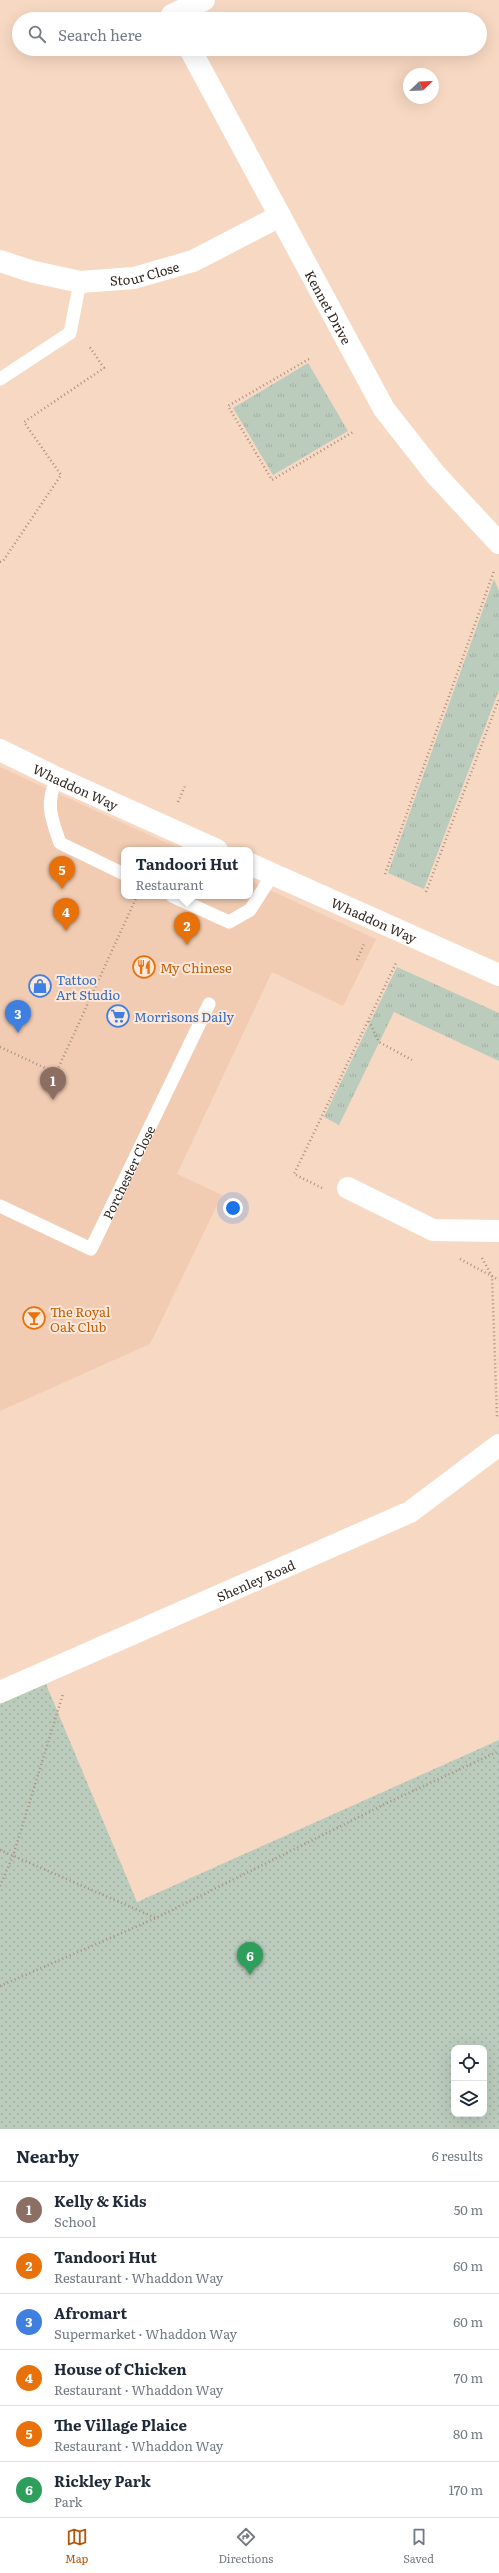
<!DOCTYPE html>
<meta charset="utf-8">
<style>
body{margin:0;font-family:Literata,serif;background:#f2f2f3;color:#1f2937}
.controls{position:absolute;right:12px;bottom:12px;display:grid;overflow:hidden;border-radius:8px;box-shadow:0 4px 16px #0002}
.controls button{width:36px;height:36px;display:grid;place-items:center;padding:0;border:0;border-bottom:1px solid #e0e1e3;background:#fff;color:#1f2937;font:20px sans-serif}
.compass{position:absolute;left:403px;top:68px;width:36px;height:36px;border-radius:50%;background:#fff;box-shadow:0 4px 16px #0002;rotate:67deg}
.you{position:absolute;left:233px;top:1208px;width:14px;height:14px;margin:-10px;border:3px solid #fff;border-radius:50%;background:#1a73e8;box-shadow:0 0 0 6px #1a73e833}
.badge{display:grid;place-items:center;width:26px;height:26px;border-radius:50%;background:#b45309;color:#fff;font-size:13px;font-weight:700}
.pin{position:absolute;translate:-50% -33px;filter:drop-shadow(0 1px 2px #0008)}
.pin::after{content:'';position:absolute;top:21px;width:14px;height:12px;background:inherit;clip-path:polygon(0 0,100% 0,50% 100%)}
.popup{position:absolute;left:121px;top:847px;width:132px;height:52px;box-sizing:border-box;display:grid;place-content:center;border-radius:8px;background:#fff;filter:drop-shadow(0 1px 3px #0005);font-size:13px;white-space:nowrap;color:#747a83}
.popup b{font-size:15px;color:#1f2937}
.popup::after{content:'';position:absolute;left:50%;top:100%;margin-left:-8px;border:8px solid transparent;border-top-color:#fff}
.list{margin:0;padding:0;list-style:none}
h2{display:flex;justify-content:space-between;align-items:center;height:52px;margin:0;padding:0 16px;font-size:17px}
h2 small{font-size:13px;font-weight:400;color:#747a83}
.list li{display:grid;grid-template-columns:26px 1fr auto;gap:12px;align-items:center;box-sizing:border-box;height:56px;padding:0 16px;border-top:1px solid #e0e1e3}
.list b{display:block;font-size:15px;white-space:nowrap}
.list p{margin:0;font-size:13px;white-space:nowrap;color:#747a83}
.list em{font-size:13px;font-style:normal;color:#747a83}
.icon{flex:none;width:22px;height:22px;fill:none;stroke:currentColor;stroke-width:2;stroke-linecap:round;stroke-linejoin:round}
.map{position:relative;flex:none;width:499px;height:2129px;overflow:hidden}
.search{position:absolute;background:#fff;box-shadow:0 4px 16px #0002;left:12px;right:12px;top:12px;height:44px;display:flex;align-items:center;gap:10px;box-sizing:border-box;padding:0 14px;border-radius:22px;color:#747a83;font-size:15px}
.sheet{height:388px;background:#fff}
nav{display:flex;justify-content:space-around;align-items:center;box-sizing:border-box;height:56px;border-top:1px solid #e0e1e3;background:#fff;font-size:11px;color:#747a83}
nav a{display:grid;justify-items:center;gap:2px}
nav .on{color:#b45309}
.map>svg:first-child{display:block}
.built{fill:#f1ccb2}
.grass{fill:url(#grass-tufts)}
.park{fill:url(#park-dots);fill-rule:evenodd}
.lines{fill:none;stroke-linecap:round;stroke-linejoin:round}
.path{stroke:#a79080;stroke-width:2.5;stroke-dasharray:1 3;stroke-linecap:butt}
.service{stroke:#fff;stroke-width:13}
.minor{stroke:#fff;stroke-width:22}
.tertiary{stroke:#fff;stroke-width:22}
.labels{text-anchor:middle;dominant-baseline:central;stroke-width:4;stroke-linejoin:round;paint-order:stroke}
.street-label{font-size:13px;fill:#342921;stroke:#fbe8db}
.food-label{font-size:13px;fill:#c56008;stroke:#fbe8db;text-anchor:start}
.shop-label{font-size:13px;fill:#366cbe;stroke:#fbe8db;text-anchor:start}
</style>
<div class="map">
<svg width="499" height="2129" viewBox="0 0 499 2129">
<defs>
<pattern id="grass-tufts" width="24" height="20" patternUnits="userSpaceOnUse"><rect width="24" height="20" fill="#bbccbd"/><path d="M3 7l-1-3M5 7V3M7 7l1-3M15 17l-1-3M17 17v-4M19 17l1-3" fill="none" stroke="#a1afa2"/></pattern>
<pattern id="park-dots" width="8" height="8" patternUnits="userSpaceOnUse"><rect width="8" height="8" fill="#bbccbd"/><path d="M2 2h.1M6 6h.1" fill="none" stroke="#a1afa2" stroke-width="1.8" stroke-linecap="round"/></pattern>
</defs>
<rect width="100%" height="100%" fill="#f7d8c2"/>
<path class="built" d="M0,767l182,83h-58v46h126v-15l126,58 -33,67 -71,-34 -95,202 45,21 -72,149 -150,67z"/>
<g class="grass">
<path d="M308,363l40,68 -75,44 -40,-67z"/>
<path d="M494,579l5,12v99l-75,199 -36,-16z"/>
<path d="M397,967l102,46v48l-105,-49 -55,113 -15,-8z"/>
</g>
<path class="park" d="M46,1684l91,218 362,-162v389h-499v-425zM454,2048h30v66h-30z"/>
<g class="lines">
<g class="path">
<path d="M309,359l-81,47 44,74 81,-48"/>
<path d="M0,562l3,-1 58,-86 -37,-53 80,-54 -15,-22"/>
<path d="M178,802l7,-16"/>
<path d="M385,874l109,-303"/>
<path d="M426,892l73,-193"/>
<path d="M357,960l7,-16"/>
<path d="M369,1021l10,21 33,18"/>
<path d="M0,1047l56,26 81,-177"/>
<path d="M322,1188l-28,-14 102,-211"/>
<path d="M482,1258l10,18 5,141"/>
<path d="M460,1259l39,21"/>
<path d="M0,1850l156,68"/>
<path d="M0,1886l13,-30 50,-162"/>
<path d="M0,1986l156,-68 231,-115 112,-52"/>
</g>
<g class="service">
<path d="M0,379l70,-46 10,-51"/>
<path d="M57,778c-12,25 -6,40 3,65l64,31"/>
<path d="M172,896l57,26 21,-12 23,-36"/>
<path id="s1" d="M0,1206l91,43 118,-245"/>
</g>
<g class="minor">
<path d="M172,15l32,-15"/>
<path id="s2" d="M190,49l194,360 51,65 64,69"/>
<path id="s3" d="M0,261l30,10 50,11 54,-4 59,-17 87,-45"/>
<path d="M348,1188l85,42 66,1"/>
</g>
<g class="tertiary">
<path id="s4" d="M0,750l57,28 160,72"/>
<path id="s5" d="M250,864l249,111"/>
<path id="s6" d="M0,1692l410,-180 89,-67"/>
</g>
</g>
<defs>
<g id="restaurant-ring" transform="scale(1.15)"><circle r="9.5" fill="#fbe8db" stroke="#e8710a" stroke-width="1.5"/><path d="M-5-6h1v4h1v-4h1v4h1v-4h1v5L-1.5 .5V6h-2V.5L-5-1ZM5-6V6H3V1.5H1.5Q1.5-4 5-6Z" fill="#e8710a"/></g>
<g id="shop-ring" transform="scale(1.15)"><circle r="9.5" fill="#fbe8db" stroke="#3f7fe0" stroke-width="1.5"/><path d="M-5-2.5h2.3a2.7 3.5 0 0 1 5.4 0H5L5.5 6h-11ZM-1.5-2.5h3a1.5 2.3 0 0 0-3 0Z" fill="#3f7fe0"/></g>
<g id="supermarket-ring" transform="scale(1.15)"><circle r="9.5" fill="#fbe8db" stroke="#3f7fe0" stroke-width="1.5"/><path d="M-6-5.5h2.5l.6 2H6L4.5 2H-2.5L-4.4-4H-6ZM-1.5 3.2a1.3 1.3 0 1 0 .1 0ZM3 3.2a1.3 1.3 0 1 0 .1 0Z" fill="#3f7fe0"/></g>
<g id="bar-ring" transform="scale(1.15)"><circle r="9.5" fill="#fbe8db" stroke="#e8710a" stroke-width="1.5"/><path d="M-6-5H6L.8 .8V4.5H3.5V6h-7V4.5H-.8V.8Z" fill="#e8710a"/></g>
</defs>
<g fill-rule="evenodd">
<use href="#restaurant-ring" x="144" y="967"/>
<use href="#shop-ring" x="40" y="986"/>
<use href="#supermarket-ring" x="118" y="1016"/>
<use href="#bar-ring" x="34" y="1318"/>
</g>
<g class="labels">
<g class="street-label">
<text stroke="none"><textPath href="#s3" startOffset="148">Stour Close</textPath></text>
<text stroke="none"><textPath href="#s2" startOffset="293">Kennet Drive</textPath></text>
<text stroke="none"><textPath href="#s4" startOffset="84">Whaddon Way</textPath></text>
<text stroke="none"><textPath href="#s5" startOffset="136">Whaddon Way</textPath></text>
<text stroke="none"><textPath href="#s1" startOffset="186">Porchester Close</textPath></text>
<text stroke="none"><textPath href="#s6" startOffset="279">Shenley Road</textPath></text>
</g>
<g class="food-label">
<text x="160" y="967">My Chinese</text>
<text x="50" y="1311">The Royal<tspan x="50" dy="15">Oak Club</tspan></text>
</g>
<g class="shop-label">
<text x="56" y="979">Tattoo<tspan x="56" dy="15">Art Studio</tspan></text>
<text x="134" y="1016">Morrisons Daily</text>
</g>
</g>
</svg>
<div class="controls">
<button><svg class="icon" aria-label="locate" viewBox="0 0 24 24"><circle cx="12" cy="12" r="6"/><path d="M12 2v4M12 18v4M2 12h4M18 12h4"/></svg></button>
<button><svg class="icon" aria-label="layers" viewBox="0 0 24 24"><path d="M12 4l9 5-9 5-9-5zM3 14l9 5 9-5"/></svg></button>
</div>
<svg class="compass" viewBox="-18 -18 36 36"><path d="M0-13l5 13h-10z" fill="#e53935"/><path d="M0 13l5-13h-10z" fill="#747a83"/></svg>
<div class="you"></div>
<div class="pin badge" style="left:53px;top:1100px;background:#8d6e63">1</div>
<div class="pin badge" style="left:187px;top:945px;background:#e8710a">2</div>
<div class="popup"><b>Tandoori Hut</b>Restaurant</div>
<div class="pin badge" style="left:18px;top:1033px;background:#3f7fe0">3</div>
<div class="pin badge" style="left:66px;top:931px;background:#e8710a">4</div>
<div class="pin badge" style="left:62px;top:889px;background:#e8710a">5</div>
<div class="pin badge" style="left:250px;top:1975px;background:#2e9e5b">6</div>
<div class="search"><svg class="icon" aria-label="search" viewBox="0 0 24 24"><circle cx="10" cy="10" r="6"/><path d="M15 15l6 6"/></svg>Search here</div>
</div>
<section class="sheet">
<h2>Nearby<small>6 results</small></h2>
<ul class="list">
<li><span class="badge" style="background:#8d6e63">1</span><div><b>Kelly &amp; Kids</b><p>School</p></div><em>50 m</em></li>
<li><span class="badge" style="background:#e8710a">2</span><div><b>Tandoori Hut</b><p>Restaurant · Whaddon Way</p></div><em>60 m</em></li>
<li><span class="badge" style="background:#3f7fe0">3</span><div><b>Afromart</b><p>Supermarket · Whaddon Way</p></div><em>60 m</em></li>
<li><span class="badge" style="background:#e8710a">4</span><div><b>House of Chicken</b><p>Restaurant · Whaddon Way</p></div><em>70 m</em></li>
<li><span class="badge" style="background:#e8710a">5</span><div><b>The Village Plaice</b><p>Restaurant · Whaddon Way</p></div><em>80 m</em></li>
<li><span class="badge" style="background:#2e9e5b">6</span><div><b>Rickley Park</b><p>Park</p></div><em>170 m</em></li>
</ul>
</section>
<nav>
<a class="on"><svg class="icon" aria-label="map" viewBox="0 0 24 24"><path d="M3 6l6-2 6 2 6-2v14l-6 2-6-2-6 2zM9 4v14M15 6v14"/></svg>Map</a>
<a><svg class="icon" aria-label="directions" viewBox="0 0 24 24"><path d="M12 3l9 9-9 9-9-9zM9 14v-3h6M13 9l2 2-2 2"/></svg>Directions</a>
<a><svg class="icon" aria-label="saved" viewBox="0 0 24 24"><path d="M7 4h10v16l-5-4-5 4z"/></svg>Saved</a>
</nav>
